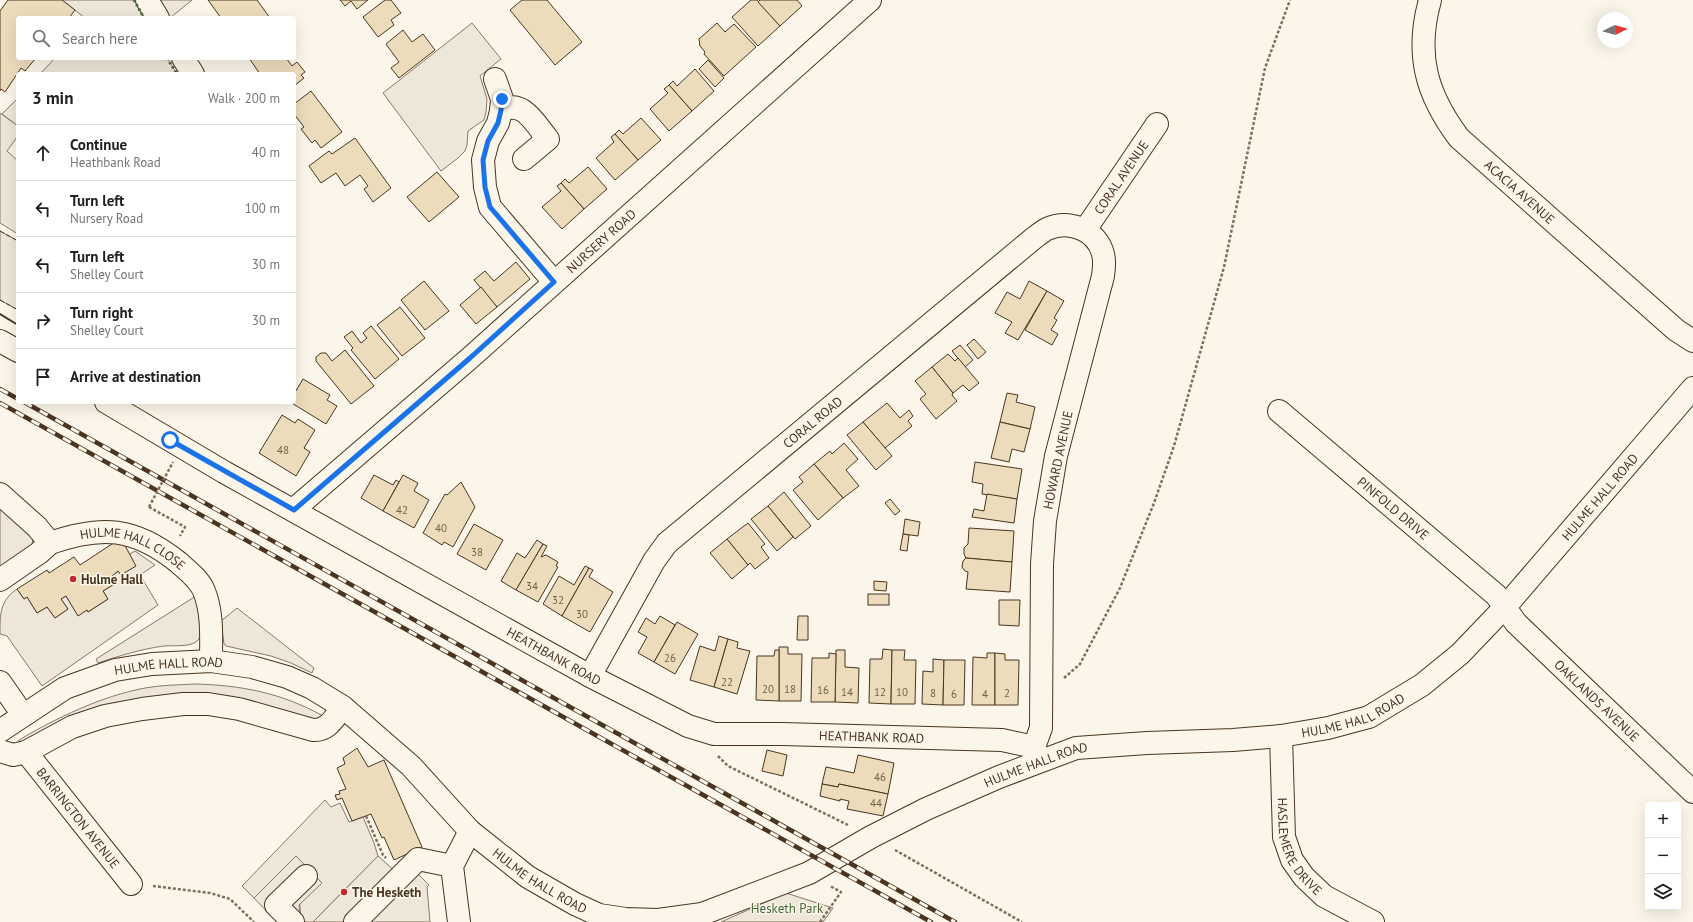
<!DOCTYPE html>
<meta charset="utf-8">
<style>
body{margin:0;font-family:"PT Sans",sans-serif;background:#f2f2f2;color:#202124}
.controls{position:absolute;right:12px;bottom:12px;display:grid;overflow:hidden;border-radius:4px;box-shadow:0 4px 16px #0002}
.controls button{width:36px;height:36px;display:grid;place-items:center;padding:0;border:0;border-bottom:1px solid #e0e0e0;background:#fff;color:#202124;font:20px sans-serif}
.compass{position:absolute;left:1597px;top:12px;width:36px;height:36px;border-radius:50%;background:#fff;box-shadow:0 4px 16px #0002;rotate:85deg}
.stop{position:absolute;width:12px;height:12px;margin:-9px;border:3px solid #1a73e8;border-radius:50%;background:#fff}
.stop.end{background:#1a73e8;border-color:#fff;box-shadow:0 1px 4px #0008}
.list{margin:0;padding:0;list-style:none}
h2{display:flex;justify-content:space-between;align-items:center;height:52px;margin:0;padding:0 16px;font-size:17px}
h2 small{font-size:13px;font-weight:400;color:#757577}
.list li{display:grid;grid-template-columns:26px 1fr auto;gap:12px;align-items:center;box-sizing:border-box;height:56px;padding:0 16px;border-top:1px solid #e0e0e0}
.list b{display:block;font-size:15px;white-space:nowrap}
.list p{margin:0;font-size:13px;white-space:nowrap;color:#757577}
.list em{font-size:13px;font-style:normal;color:#757577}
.icon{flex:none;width:22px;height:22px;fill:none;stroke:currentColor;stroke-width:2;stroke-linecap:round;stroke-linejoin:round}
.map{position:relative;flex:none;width:1693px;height:922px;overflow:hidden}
.search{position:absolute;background:#fff;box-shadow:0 4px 16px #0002;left:16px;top:16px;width:280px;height:44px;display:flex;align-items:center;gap:10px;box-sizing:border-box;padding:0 14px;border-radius:4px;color:#757577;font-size:15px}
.panel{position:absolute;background:#fff;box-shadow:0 4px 16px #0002;left:16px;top:72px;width:280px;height:332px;border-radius:4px}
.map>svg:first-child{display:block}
.green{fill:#ede6d9;stroke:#887966}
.parking{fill:#ede7d9;stroke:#887966}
.building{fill:#ecdcbc;stroke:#4a3520}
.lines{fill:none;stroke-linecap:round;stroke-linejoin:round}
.minor-casing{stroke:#4a3520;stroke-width:24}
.major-casing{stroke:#4a3520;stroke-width:24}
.path{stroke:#7f6f5c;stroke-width:2.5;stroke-dasharray:3 2;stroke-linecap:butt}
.minor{stroke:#fbf6e9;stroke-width:22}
.major{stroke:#fbf6e9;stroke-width:22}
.rail-casing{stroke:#4a3520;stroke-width:4.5}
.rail{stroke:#fbf6e9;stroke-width:3;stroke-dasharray:9;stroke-linecap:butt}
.path-bridge{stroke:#7f6f5c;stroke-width:2.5;stroke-dasharray:3 2;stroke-linecap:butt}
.hedge{stroke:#436837;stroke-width:3;stroke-dasharray:2 3;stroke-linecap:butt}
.fence{stroke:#4a3520;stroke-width:1;stroke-dasharray:5 2;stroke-linecap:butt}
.wall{stroke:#4a3520;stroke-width:2}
.route{stroke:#1a73e8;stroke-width:5}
.poi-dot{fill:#c62828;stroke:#fbf6e9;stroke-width:1.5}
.labels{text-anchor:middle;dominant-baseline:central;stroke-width:3;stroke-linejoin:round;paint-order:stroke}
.number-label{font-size:11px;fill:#725f47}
.street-label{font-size:13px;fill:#4a3520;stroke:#fbf6e9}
.poi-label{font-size:13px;font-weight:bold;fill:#4a3520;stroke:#fbf6e9;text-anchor:start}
.park-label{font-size:13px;fill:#436837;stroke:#fbf6e9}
</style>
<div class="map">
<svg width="1693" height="922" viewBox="0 0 1693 922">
<rect width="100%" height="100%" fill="#fbf6e9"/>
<g class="green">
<path d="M62,0h72l10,18h-59z"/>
<path d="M159,0h33l-22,18z"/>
<path d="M55,58h112l10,16h-137z"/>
<path d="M18,98v28l-16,-12z"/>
<path d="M0,231l18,10v69l-18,-10z"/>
<path d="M0,508l32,27 1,10 -33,26z"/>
<path d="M135,551l20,14 -15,10 18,30 -116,81 -35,-50 -7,-2c0,-21 0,-33 17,-45l7,10 3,-2 10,16 10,-6 8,11 13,-9 -7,-10 5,-3 12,19 9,-5 1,2 20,-13 -5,-8 13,-8 -4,-7 6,-5 3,4 14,-9 -7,-11z"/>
<path d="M196,596c3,9 8,35 3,43 -6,9 -25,6 -35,7 -23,3 -45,10 -66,17l-2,-4z"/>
<path d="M237,608l77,60 -2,5 -21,-10 -20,-7 -45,-10 -2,-2 -3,-23z"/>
<path d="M194,684c47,1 88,9 129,32l-6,4 -84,-23 -212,46 -2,-1v-2c37,-22 83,-44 126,-52 16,-3 33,-3 49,-4z"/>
<path d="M325,800l6,7 9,-4 9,19 14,-5 11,26 4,13 -65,66h-8l-4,-2 -5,-64 -42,42 -12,-12z"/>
<path d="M786,893l47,15 -10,14h-102z"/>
</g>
<g class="parking">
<path d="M472,23l29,36 -21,17 7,23 -1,13 -2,8 -16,11 -1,14 -2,6 -7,7 -17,13 -58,-78z"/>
<path d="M0,113l18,13v10l-11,15 11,10v73l-18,-11z"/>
<path d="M296,856l26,27 -23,22 2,15 4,2h-28l-23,-24z"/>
<path d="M378,856l18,16h20l13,13 -2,2 3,35h-117z"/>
</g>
<g class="building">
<path d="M8,0h54l13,10 -6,8h-51v40h18l-11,13 -4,-3 -16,24 -4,-3 -1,2v-80z"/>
<path d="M208,0h49l13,18h-49z"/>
<path d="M340,0h28l-11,9 -6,-8 -6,5z"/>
<path d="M385,0h6l10,13 -10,7 3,5 -16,12 -15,-20z"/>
<path d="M522,0h25l35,42 -27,23 -45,-55z"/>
<path d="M751,0h6l23,26 -22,20 -26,-29z"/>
<path d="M760,0h37l5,6 -22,20 -22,-24z"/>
<path d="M717,23l8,9 9,-8 22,23 -32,29 -20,-22 1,-2 -5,-6 -1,-7z"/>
<path d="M403,30l9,12 11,-8 12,16 -36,28 -8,-10 8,-6 -13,-18z"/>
<path d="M249,58h37l6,8 5,-4 8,10 -4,3 3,3 -10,8v-12h-34z"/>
<path d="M708,60l16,18 -9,9 -16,-18z"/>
<path d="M695,69l19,22 -22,20 -23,-26 4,-4 4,5z"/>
<path d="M669,85l23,26 -23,20 -19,-22 18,-16 -4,-4z"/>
<path d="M311,91l31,41 -21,16 -6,-8 -3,3 -11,-14 3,-2 -10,-13v-6l2,-1 -2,-3z"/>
<path d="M641,118l20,22 -23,20 -23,-26 4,-4 4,4z"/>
<path d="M615,134l23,26 -23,20 -19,-22 18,-16 -3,-5z"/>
<path d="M355,138l36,50 -18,14 -9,-13 4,-3 -8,-11 -15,11 -9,-13 -15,10 -12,-17 20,-15 3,3z"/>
<path d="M588,167l19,22 -23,20 -23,-26 4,-4 4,4z"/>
<path d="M437,172l22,25 -30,25 -22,-25z"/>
<path d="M561,183l23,26 -22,20 -20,-22 19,-16 -4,-5z"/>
<path d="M516,262l14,17 -33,28 -23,-27 11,-9 9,10z"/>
<path d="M424,281l25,30 -24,19 -24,-30z"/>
<path d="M1029,281l18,10 -29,49 -13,-7 7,-11 -17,-9 12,-21 13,7z"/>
<path d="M481,287l16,20 -21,17 -16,-19z"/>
<path d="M1047,291l17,10 -10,17 3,2 -6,10 7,4 -6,11 -27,-15z"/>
<path d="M400,307l25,31 -23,18 -25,-31z"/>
<path d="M371,326l28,33 -24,20 -24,-29 2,-2 -9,-11 8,-6 9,12 6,-5 -4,-5z"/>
<path d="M974,339l12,13 -8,7 -11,-14z"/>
<path d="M960,345l13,15 -8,7 -13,-16z"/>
<path d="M345,350l29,36 -23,18 -35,-43v-4l5,-4h5l6,8z"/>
<path d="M948,354l7,7 3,-3 21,25 -10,8 -6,-6 -10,8 -21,-26z"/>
<path d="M932,367l21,26 -1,2 5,6 -21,18 -16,-20 6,-5 -11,-13z"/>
<path d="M303,379l27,16 -3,5 10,6 -11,18 -36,-22h4v-8z"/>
<path d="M1007,393l11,2 -2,7 19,5 -5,22 -30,-7z"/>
<path d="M887,403l13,15 9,-8 4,6 -5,5 4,5 -27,22 -22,-26z"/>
<path d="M282,415l13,8 3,-4 17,11 -11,18 6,4 -14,24 -37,-23z"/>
<path d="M863,422l29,34 -16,14 -29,-35z"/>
<path d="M1000,422l30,7 -6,23 -12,-3 -3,13 -18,-4z"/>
<path d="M844,443l14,16 -12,11 13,16 -16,12 -29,-34 16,-13 2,3z"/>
<path d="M975,462l47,7 -5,30 -35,-5 1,-10 -11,-2z"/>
<path d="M814,464l29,34 -25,22 -25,-30 10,-8 -4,-5z"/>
<path d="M374,475l19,10 3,-5 3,2 -16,29 -22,-13z"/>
<path d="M403,475l15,8 -4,8 15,9 -15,28 -31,-17z"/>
<path d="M461,482l14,25 -22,40 -9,-5 -2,3 -19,-12 22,-39 2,1z"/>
<path d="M784,492l27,34 -16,13 -27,-33z"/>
<path d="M987,494l30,5 -3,24 -42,-6 2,-8 10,2z"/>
<path d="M890,499l10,12 -5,4 -10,-12z"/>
<path d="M768,506l25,31 -16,14 -26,-32z"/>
<path d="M905,519l15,3 -2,14 -15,-2z"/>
<path d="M748,523l17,21 -4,3 8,11 -14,11 -5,-6 -2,2 -21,-26z"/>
<path d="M474,524l29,16 -17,30 -29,-16z"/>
<path d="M969,528l45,3 -2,31 -46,-4 -2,-4v-6l4,-4z"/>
<path d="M903,534l6,1 -2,16 -7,-1z"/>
<path d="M121,538l15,28 -15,9 -3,-4 -6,5 4,7 -13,8 5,8 -20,13 -1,-2 -9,6 -12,-20 -5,3 7,10 -13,9 -8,-11 -10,6 -10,-16 -3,2 -7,-10 30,-19 2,3 25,-16 6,8z"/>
<path d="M727,539l21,26 -16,14 -22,-26z"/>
<path d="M537,540l6,4 -27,46 -15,-9 16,-28 8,5z"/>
<path d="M543,544l4,2 -6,11 5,-2 12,7 -2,4 2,1 -20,35 -22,-12z"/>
<path d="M966,558l46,4 -2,30 -44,-3 2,-17 -3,-1 -3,-4 1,-6z"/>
<path d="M585,566l4,2 -27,48 -19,-12 16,-28 15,9z"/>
<path d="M589,568l4,2 -4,7 24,15 -23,40 -28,-16z"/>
<path d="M874,581l13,1 -1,9 -12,-1z"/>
<rect x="868" y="594" width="21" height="11"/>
<path d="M999,600h21l-1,26 -20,-1z"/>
<path d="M660,616l15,9 -21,37 -16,-9 9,-16 -9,-5 8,-14 9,6z"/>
<path d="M798,616h10v24h-11z"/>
<path d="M677,622l21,12 -23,40 -21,-12z"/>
<path d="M719,636l9,3 -14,48 -24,-7 10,-34 15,5z"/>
<path d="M728,639l10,3 -1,6 13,3 -13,43 -23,-7z"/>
<path d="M779,647h9v7h14l-1,47h-22z"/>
<path d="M883,649l9,1 -1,54 -22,-1 1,-44h12z"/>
<path d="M775,650h4v51l-23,-1 1,-44h17z"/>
<path d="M836,650h9v17l14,1 -1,35 -23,-1z"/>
<path d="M892,650h13l-1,10h12l-1,44h-24z"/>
<path d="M829,653l7,1 -1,48h-24l1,-44h17z"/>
<path d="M987,653h8v52h-23l1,-48 14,1z"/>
<path d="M995,653l10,1v6h14l-1,45h-23z"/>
<path d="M933,659l11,1 -1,45 -21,-1 1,-33 10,1z"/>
<path d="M944,660h21l-1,45h-21z"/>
<path d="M357,748l11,19 16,-7 38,87 -28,13 -10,-23 -2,1 -11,-24 -19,7 -10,-23 -5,2 -2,-5 5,-1 -1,-3 7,-2 -9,-21 8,-4 -2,-6z"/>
<path d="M767,750l20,5 -4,21 -21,-5z"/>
<path d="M858,755l36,8 -6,31 -49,-10 -1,3 -16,-3 4,-17 28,6z"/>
<path d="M822,784l16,3 1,-3 49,10 -5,22 -36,-7 2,-8 -9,-2v2l-20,-5z"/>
</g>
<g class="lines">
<g class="minor-casing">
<g id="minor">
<path d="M147,0l11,18"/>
<path id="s1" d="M1430,0c-15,54 -4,94 29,138l217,192 17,11"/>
<path d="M183,58l10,16"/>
<path d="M495,79l7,20 -1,12 -3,12 -10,18 -5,19 2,27 5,20 64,75"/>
<path d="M501,111c22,-13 34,13 47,28l-24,20"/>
<path id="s2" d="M1085,230l72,-106"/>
<path d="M0,341l18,10"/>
<path id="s3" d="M106,402l118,70 366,204 98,50 26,8h68l220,6 32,7 6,13"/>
<path id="s4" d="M1279,411l217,184 20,28 177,169"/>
<path id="s5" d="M0,494l37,33 13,16c52,-18 84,-16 128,19 10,9 21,17 26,29 9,22 7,47 7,70"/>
<path id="s6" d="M293,510l177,-152 400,-358"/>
<path d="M0,580l39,-27 11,-10"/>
<path id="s7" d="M590,676l64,-115 13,-18 367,-305c4,-3 9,-7 13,-9 22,-10 50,1 56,25 2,7 1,15 0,22l-47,180 -11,65 -3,43 -1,164 -7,19"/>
<path d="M0,682l23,33"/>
<path id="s8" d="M1281,736l3,101 8,23 12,17 20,19 49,26"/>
<path d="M0,751l13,4 13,-3 46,-25 33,-11 37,-7 41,-5h25l31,5 74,21c15,1 21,-12 30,-23"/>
<path id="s9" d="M26,752l105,132"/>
<path d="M293,922l-17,-17 30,-29"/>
<path d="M355,922l63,-63 34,7"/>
<path d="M459,922l-7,-56 18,-35"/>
</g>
</g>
<g class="major-casing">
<g id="major">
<path id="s10" d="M0,731l65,-43 50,-18 37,-6 59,-3 41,6 35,10 25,11 31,19 68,59 59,65 58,46 47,27 24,11 27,4 32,1 44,-6 107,-41 62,-36 55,-28 73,-32 77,-29 71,-5 86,-3 48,-4 47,-8 41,-11 53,-32 38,-31 45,-47 188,-219"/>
</g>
</g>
<g class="path">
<path d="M149,507l36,20 -5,9"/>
<path d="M1064,678l16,-14 40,-76 34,-85 20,-57 50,-179 41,-199 25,-68"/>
<path d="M718,756l10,10 120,59"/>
<path d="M366,816l17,39 3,3"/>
<path d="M895,850l127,72"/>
<path d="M153,886l57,7 20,6 24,23"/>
<path d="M820,922l21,-30 -11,-6"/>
</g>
<use href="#minor" class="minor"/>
<use href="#major" class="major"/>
<g class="rail-casing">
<g id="rail">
<path d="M0,389l18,10"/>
<path d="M24,402l931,520"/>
<path d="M0,403l931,519"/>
</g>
</g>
<use href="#rail" class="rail"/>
<path class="path-bridge" d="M149,507l24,-45"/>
<g class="hedge">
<path d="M134,0l10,18"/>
<path d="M167,58l10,16"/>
</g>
<g class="fence">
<path d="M0,231l18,10"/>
<path d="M0,300l18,10"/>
</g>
<path class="wall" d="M0,314l18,11"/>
</g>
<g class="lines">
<path class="route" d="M170,440l124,70 176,-152 84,-76 -64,-75 -5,-20 -2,-27 5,-19 10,-18 3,-13 1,-11"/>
</g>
<g class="poi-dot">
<circle cx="73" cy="579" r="4"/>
<circle cx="344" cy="892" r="4"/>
</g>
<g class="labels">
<g class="number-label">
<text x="283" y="450">48</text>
<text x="402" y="510">42</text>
<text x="441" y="528">40</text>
<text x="477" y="552">38</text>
<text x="532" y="586">34</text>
<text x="558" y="600">32</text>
<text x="582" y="614">30</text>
<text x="670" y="658">26</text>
<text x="727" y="682">22</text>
<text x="768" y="689">20</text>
<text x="790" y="689">18</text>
<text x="823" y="690">16</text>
<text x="847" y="692">14</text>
<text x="880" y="692">12</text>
<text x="902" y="692">10</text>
<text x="933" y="693">8</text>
<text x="1007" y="693">2</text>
<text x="954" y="694">6</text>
<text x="985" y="694">4</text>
<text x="880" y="777">46</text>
<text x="876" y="803">44</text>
</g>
<g class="street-label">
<text stroke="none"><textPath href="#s2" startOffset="64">CORAL AVENUE</textPath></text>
<text stroke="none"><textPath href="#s1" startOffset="228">ACACIA AVENUE</textPath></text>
<text stroke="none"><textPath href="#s6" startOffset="409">NURSERY ROAD</textPath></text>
<text stroke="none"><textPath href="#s7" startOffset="343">CORAL ROAD</textPath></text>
<text transform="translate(1058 460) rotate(-78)">HOWARD AVENUE</text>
<text stroke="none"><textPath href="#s10" startOffset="1832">HULME HALL ROAD</textPath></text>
<text stroke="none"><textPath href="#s4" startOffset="150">PINFOLD DRIVE</textPath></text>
<text stroke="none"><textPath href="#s5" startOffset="158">HULME HALL CLOSE</textPath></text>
<text stroke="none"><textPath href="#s3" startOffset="515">HEATHBANK ROAD</textPath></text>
<text stroke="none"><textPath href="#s10" startOffset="185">HULME HALL ROAD</textPath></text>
<text stroke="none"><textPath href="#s4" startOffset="431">OAKLANDS AVENUE</textPath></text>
<text stroke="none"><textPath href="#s10" startOffset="1496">HULME HALL ROAD</textPath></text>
<text stroke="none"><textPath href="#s3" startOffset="851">HEATHBANK ROAD</textPath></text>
<text stroke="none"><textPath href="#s10" startOffset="1172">HULME HALL ROAD</textPath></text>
<text stroke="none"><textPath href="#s9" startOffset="84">BARRINGTON AVENUE</textPath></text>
<text stroke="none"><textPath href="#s8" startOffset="115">HASLEMERE DRIVE</textPath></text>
<text stroke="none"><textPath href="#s10" startOffset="633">HULME HALL ROAD</textPath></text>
</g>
<g class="poi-label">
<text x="81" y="579">Hulme Hall</text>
<text x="352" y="892">The Hesketh</text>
</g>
<g class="park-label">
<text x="787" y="908">Hesketh Park</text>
</g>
</g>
</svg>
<div class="controls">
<button>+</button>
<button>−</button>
<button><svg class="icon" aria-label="layers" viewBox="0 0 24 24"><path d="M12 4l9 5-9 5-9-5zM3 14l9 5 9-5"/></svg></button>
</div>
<svg class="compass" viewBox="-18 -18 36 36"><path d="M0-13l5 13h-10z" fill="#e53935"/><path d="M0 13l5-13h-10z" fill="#757577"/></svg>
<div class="stop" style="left:170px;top:440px"></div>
<div class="stop end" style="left:502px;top:99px"></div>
<div class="search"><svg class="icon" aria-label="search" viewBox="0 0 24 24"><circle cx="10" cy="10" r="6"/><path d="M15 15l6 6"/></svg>Search here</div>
<section class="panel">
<h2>3 min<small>Walk · 200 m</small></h2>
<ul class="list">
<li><svg class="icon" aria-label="ahead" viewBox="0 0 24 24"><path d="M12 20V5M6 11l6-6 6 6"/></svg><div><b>Continue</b><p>Heathbank Road</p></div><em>40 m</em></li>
<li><svg class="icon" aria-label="left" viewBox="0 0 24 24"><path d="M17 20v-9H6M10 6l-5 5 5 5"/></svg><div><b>Turn left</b><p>Nursery Road</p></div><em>100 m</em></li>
<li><svg class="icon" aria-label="left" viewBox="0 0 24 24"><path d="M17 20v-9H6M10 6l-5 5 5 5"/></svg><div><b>Turn left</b><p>Shelley Court</p></div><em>30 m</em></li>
<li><svg class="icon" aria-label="right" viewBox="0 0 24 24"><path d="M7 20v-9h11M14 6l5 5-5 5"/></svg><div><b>Turn right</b><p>Shelley Court</p></div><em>30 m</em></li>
<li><svg class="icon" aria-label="arrive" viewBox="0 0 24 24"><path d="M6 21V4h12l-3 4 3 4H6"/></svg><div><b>Arrive at destination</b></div></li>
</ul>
</section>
</div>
